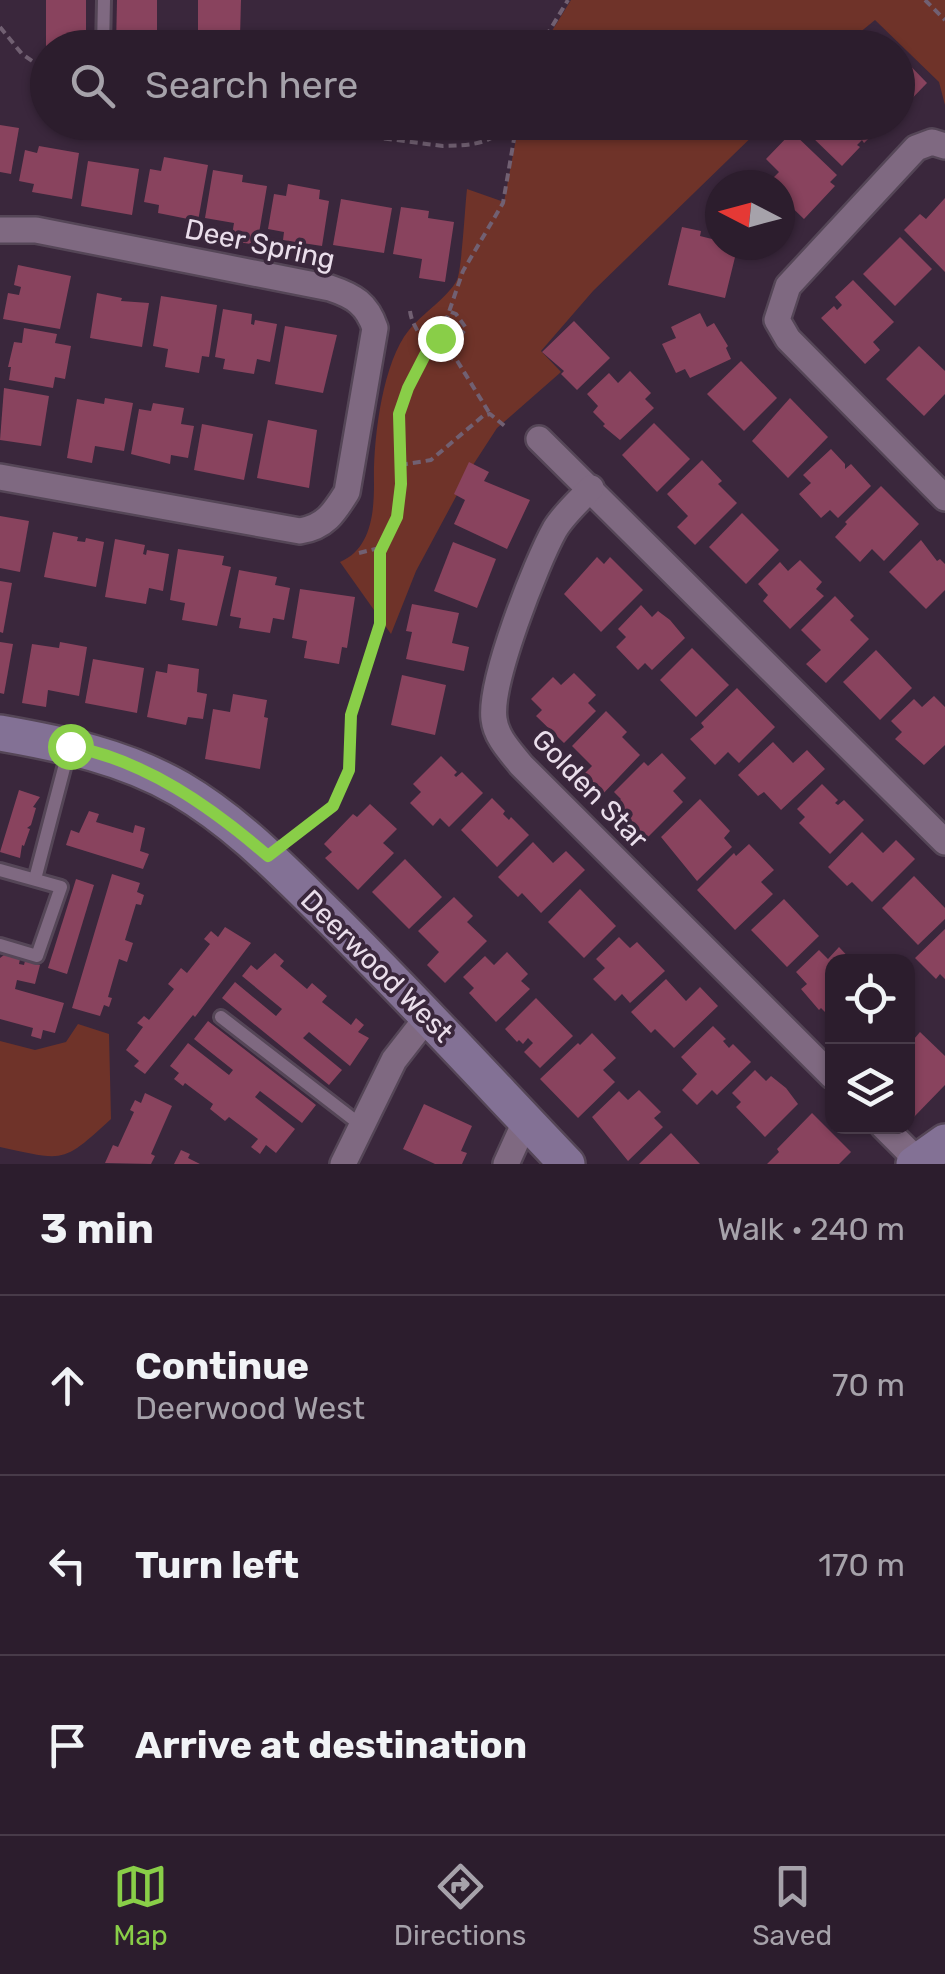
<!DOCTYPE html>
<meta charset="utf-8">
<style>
body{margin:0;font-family:Rubik,sans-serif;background:#382a39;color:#f1f3f6}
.controls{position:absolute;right:30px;bottom:30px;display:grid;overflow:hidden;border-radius:20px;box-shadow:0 2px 8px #0004}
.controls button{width:90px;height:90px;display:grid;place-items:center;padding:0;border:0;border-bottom:2px solid #483b49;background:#2c1d2d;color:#f1f3f6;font:50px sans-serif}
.compass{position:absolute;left:705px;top:170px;width:90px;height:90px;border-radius:50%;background:#2c1d2d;box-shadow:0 2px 8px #0004;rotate:276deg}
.stop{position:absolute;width:30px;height:30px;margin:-22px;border:8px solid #89ce48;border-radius:50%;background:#fff}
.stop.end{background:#89ce48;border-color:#fff;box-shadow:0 2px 10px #0008}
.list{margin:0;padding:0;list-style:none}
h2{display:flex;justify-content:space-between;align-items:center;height:130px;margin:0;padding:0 40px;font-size:42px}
h2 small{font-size:32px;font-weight:400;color:#a6a2aa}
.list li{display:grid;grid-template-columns:65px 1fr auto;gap:30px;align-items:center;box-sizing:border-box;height:180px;padding:0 40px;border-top:2px solid #483b49}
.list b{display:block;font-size:38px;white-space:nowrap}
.list p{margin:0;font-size:32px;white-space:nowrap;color:#a6a2aa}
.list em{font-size:32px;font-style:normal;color:#a6a2aa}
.icon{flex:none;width:55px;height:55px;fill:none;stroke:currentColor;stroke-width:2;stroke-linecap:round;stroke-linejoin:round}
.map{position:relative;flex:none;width:945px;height:1164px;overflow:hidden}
.search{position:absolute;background:#2c1d2d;box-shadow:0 2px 8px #0004;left:30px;right:30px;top:30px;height:110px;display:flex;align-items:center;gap:25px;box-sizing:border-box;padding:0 35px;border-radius:55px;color:#a6a2aa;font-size:38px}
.sheet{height:670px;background:#2c1d2d}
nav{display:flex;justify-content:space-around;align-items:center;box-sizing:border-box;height:140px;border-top:2px solid #483b49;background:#2c1d2d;font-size:28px;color:#a6a2aa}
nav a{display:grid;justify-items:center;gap:5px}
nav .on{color:#89ce48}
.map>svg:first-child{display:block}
.green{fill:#6f3329}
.building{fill:#89435e}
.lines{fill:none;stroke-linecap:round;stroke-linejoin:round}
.lane-casing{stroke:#554657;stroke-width:18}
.street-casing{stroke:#554657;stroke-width:30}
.secondary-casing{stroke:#554657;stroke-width:40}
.path{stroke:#716072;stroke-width:4;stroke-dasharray:8 5;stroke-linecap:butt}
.lane{stroke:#7f6981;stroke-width:12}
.street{stroke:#7f6981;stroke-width:25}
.secondary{stroke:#837195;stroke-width:35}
.route{stroke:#89ce48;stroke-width:12}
.labels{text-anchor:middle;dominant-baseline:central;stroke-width:8;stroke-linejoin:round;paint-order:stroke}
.street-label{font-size:28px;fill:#eadeeb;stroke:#3a273c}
</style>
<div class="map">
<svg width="945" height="1164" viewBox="0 0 945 1164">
<rect width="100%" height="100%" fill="#3a273c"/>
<g class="green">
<path d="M571,0h374v105l-6,-23 -64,-62 -33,27h-300z"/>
<path d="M519,123h247l-173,168 -52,60 20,21 -64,56 -24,37 -57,106 -25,63 -51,-72c31,-13 34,-49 34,-78 -1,-43 8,-121 35,-154 12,-15 40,-34 48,-50 5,-12 8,-74 10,-91l37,13z"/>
<path d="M78,1024l31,10 2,85c-49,45 -46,42 -111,28v-106l35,9 31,-8z"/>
</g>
<g class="building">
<rect x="46" y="0" width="40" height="48"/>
<path d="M117,0h40v48h-41z"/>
<path d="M198,0h43l-1,37 -42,-1z"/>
<path d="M879,34l9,10 -3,4h-19z"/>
<path d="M898,53l29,30 -29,30z"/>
<path d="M820,122h53l6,6 -15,15 -2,-3 -5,5 3,2 -18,19 -33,-32z"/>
<path d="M0,125l19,3 -8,46 -11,-2z"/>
<path d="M792,132l45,43 -7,7 5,4 -31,33 -24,-23v-11h-14l13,-13 -13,-13z"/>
<path d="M39,146l40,7 -7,46 -40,-7 2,-8 -15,-3 6,-31 12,3z"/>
<path d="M164,157l44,8 -10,56 -40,-8 1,-8 -15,-3 6,-33 11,2z"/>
<path d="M88,161l51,8 -7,46 -51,-9z"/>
<path d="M213,170l30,5 -1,7 25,4 -10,59 -26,-4 3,-18 -29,-5z"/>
<path d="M288,184l32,6 -1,9 10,2 -7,45 -39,-6 1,-8 -16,-3 6,-35 12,2z"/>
<path d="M945,198v74l-41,-42 16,-16 6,5z"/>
<path d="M341,199l51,9 -8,45 -51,-8z"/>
<path d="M401,207l28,4 -1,7 26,4 -9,60 -26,-4 3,-19 -29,-5z"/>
<path d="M682,227l19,4 -1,5 20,5v4h18l-13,53 -57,-13z"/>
<path d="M900,237l32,32 -37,37 -32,-32z"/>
<path d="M18,265l53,11 -11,53 -57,-10 5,-26 11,2 2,-8 -7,-2z"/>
<path d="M853,280l41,42 -21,20 7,8 -15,14 -44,-46 13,-12 3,4 5,-5 -7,-8z"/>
<path d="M97,293l25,5 -1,3 28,2 -7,44 -52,-9z"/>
<path d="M161,296l56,9 -8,52 -7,-1 -3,17 -34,-6 3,-18 -15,-3z"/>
<path d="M223,309l29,5 -1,10 3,1 1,-5 22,4 -7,38 -13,-3 -3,15 -31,-5 2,-10 -10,-2z"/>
<path d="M700,313l7,14 7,-4 14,23 -2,2 5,11 -41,19 -5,-9 -9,4 -14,-29 14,-6 -5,-11z"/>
<path d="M574,321l36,37 -33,32 -16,-16 3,-3 -22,-19z"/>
<path d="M285,326l52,9 -14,58 -48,-9z"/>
<path d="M24,328l33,6 -2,9 16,3 -6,33 -10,-2 -2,11 -44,-8 2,-13h-3l6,-25 8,1z"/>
<path d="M919,346l26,25v23l-21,22 -38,-37z"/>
<path d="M741,361l36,37 -33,33 -37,-37z"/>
<path d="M630,371l21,22 -6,6 9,9 -34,32 -17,-14 2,-2 -12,-12 5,-6 -11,-12 22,-21 9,10z"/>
<path d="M4,388l45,8 -8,50 -41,-6z"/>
<path d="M105,398l28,5 -9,48 -29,-5 -3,17 -25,-5 10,-59 27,5z"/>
<path d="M790,398l38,39 -40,41 -36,-37z"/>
<path d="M153,403l31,5 -3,16 13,2 -6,32 -17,-3 -1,9 -39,-10 8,-45 12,2z"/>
<path d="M268,420l49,10 -8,58 -52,-10z"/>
<path d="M654,423l36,36 -33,33 -35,-37z"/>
<path d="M202,424l51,10 -9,46 -50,-10z"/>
<path d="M831,449l14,15v5l6,-5 20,22 -33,32 -8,-8 -9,8 -22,-24 12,-11 -8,-8z"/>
<path d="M702,460l20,21 -4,3 19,19 -42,42 -18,-18 11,-11 -21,-22z"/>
<path d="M469,462l20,10 -5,9 46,19 -23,49 -53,-25 11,-24 -11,-6z"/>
<path d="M881,486l38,38 -35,37 -12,-12 -12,13 -25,-25 12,-13 -2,-2z"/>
<path d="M742,513l37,37 -33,34 -37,-37z"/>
<path d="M0,516l29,5 -9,51 -20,-4z"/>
<path d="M53,532l25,5 -1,4 8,1 1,-4 18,4 -8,45 -52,-10z"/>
<path d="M115,539l30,6 -2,9 3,1 1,-5 22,4 -6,37 -14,-3 -3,16 -41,-7z"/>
<path d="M921,540l16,21 3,-2 5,5v26l-19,19 -37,-37z"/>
<path d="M453,542l43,17 -19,49 -43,-17z"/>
<path d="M178,549l46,7 -2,9 9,2 -14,59 -35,-6 3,-17 -15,-3z"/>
<path d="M597,557l7,7 6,-7 33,33 -42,42 -37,-38z"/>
<path d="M800,560l22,22 -6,7 8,7 -34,33 -27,-28 5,-6 -10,-11 22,-22 8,9z"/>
<path d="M239,570l38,7 -2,8 15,3 -6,32 -11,-2 -3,15 -31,-5 2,-10 -11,-2z"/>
<path d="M0,581l12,2 -9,50 -3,-1z"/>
<path d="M300,589l55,8 -8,51 -5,-1 -3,17 -35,-6 3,-17 -15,-3z"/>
<path d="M835,596l19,20 -4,4 19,19 -43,44 -20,-19 15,-14 -20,-20z"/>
<path d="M412,604l47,9 -7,30 17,4 -5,24 -58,-12 6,-27 -6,-1z"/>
<path d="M641,605l11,12 6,-6 12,9 15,18 -33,32 -7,-7 -7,7 -22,-23 10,-10 -8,-8z"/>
<path d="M0,642l13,2 -9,50 -4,-1z"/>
<path d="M60,642l27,5 -8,49 -31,-6 -2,17 -24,-4 10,-59 27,4z"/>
<path d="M692,648l37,37 -33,32 -36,-37z"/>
<path d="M876,650l36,38 -32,32 -37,-38z"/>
<path d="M93,659l51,9 -7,45 -52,-10z"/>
<path d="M168,664l31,5 -2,23 10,2 -4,25 -15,-2 -2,8 -39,-8 9,-46 11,2z"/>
<path d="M574,673l22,22 -8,8 8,8 -32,32 -28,-27 6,-6 -11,-11 22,-22 8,8z"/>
<path d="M402,675l44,10 -11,50 -44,-10z"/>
<path d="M737,688l38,39 -36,36 -11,-11 -13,13 -25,-26 14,-12 -3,-4z"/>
<path d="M233,694l34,6 -3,17 4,1 -8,51 -55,-10 8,-50 17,3z"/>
<path d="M934,696l11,11v38l-21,20 -29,-26 7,-7 -11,-11 23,-22 8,8z"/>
<path d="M606,711l21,21 -5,5 18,18 -41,43 -20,-19 13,-13 -20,-20z"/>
<path d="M773,742l20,21 14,-13 18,19 -44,41 -17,-18 -6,4 -20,-21z"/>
<path d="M662,753l24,25 -13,13 10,11 -36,36 -32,-32 6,-7 -7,-7 30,-30 4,4z"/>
<path d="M441,756l16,16 -3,3 2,2 6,-5 21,21 -34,34 -9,-9 -7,8 -23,-23 11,-11 -8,-8z"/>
<path d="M822,784l16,16 -3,3 3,2 6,-5 20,20 -34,34 -31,-31 6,-6 -8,-8z"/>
<path d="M19,790l21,7 -7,10 3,1 -5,17 -4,3 3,1 -6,17 -2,-1 -2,13 -20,-6z"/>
<path d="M492,798l13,13 -2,3 6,6 2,-3 18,18 -32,32 -36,-37z"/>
<path d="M700,799l30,32 -6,7 8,9 -35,34 -36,-44z"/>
<path d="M370,804l27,25 -14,14 11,10 -36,37 -33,-32 7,-6 -8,-8 29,-30 4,3z"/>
<path d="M89,811l10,3 -3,8 37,11 2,-8 10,3 -5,23 9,3 -6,15 -77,-24 5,-15 8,3z"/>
<path d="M862,832l21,21 13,-13 19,19 -43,43 -20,-20 -5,4 -19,-19z"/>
<path d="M533,842l20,21 13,-12 19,19 -44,43 -19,-20 -4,4 -20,-20z"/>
<path d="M749,844l25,26 -13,12 12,12 -38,36 -38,-40 37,-37 2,3z"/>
<path d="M405,859l37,38 -33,32 -37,-37z"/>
<path d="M112,874l28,9 -3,9 7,3 -3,10 -5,-1 -11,36 8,3 -6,19 -8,-3 -11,38 4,1 -3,9 -5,-2 -4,11 -28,-8z"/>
<path d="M914,876l31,32v11l-27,26 -36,-37z"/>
<path d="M76,879l18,6 -27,89 -19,-6z"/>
<path d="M580,889l36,37 -32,32 -36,-36z"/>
<path d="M454,897l19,19 -6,6 20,19 -42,42 -18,-18 12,-13 -21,-21z"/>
<path d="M784,899l35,37 -32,31 -36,-37z"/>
<path d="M225,927l26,16 -56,74 -2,-2 -48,59 -11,-8 5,-5 -13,-11 17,-23 -6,-4 7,-7 5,4 25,-31 -6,-5 13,-16 6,5 23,-29 -6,-5 7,-8 7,6z"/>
<path d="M945,929v50l-5,-5 -4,5 -21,-21z"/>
<path d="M619,937l11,11 7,-6 28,29 -35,32 -8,-9 -7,7 -22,-22 12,-11 -9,-9z"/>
<path d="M839,947l14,15h-21v51l-3,3 -8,-8 -2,2 -18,-21 6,-5 -11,-12 23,-22 9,9z"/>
<path d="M507,952l21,22 -7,7 9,8 -34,33 -27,-29 5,-5 -11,-11 22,-21 9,9z"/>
<path d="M275,953l9,8 -4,5 27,23 5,-6 15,13 -5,6 29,23 5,-7 8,7 -6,7 11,6 -19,28 -41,-34 -6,6 39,32 -13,15 -107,-87 13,-16 41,34 6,-7 -40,-33 9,-11 6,5z"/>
<path d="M4,955l16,4 -1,5 5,1 1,-4 15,4 -5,19 -18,-4 -2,9 49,14 -9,30 -12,-3 -2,9 -10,-3 2,-8 -33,-9v-61z"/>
<path d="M666,979l20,22 14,-14 18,19 -44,42 -19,-19 -4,4 -20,-21z"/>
<path d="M536,998l37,38 -33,32 -16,-16 9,-9 -5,-5 -5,6 -4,-4 -2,2 -12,-13z"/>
<path d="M208,1021l108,84 -14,18 -42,-32 -5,6 40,32 -19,24 -10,-8 -6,9 -9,-7 7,-8 -29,-22 -4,4 -15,-12 3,-5 -28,-21 -2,3 -9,-7 5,-6 -9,-7 18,-23 41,32 4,-5 -39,-31z"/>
<path d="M713,1026l13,13 -3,2 6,7 4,-4 18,18 -34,33 -5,-5 -15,15 -15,-15 15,-16 -16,-17z"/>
<path d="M920,1032l25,24v29l-33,34 -4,-4v-69z"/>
<path d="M592,1033l24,25 -13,12 12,12 -37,36 -38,-39 38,-36 2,2z"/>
<path d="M755,1070l11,11 5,-5 15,12 12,16 -33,33 -29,-30 5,-5 -9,-9z"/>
<path d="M639,1090l22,22 -7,6 9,9 -35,34 -36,-44 27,-26 9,9z"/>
<path d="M145,1093l27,13 -21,48 4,2 -4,8 -46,-1 8,-18 5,2 16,-35 -4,-2 5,-10 6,3z"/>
<path d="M424,1104l48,22 -11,25 6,2 -5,11h-27l-32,-15z"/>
<path d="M812,1113l39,39 -12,12h-72l12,-12 -2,-3z"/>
<path d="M671,1133l29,31h-61z"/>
<path d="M181,1150l9,4 -2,4 12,6h-26z"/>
</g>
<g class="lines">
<g class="lane-casing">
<g id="lane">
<path d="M103,48l1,-48"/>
<path d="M0,870l61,17 -24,69 -37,-11"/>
<path d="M35,879l34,-130"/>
<path d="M221,1017l141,109"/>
</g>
</g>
<g class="street-casing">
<g id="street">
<path d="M945,146l-13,-4 -16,6 -128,138 -11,34 11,19 157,159"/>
<path d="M0,230h36l294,58c24,8 37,16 45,40l-28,164c-13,21 -22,35 -47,39l-300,-54"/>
<path d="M539,439l406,403"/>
<path d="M591,488c-12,13 -27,26 -36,41 -19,34 -66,153 -61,190 2,18 16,32 27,46l311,311"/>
<path d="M883,1126l35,35"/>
<path d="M343,1164l51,-104 35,-45"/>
<path d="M506,1164l19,-42"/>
</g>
</g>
<g class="secondary-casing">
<g id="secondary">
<path d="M0,733c63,11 125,24 180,56 58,34 103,82 150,128 82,81 158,164 237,247"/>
<path d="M914,1164l31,-22"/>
</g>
</g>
<g class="path">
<path d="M925,0l20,20"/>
<path d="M0,27l22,27 26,18"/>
<path d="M539,48l29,-48"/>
<path d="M255,122l188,24c29,-1 48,-1 68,-24"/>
<path d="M410,311c2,17 15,26 16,42l30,6 34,55"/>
<path d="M451,312l5,2 10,14 -15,21"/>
<path d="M424,339l16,-1 11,11 3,9"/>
<path d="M400,465l31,-5 52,-44 7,-2 16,13"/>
<path d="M359,553l24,-6"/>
<path d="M292,838l41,-32 16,-36 2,-55 29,-91 1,-72 16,-35 4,-33 -2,-70 8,-26 19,-35 14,-15 23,-67 40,-68 14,-81"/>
</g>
<use href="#lane" class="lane"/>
<use href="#street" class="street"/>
<use href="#secondary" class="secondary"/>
</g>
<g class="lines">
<path class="route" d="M70,746c76,15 140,60 198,110l65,-50 16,-36 2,-55 29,-91v-72l17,-35 4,-33 -2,-70 9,-26 18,-35 14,-15"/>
</g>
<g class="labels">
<g class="street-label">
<text transform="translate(260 244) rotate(12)">Deer Spring</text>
<text transform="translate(590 789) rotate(46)">Golden Star</text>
<text transform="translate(377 966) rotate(45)">Deerwood West</text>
</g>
</g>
</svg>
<div class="controls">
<button><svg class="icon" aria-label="locate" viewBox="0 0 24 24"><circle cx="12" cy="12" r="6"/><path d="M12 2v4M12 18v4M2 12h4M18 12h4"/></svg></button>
<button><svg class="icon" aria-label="layers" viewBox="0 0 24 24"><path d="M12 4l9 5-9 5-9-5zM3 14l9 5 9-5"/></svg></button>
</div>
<svg class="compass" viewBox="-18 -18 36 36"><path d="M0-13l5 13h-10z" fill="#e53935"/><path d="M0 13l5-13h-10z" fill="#a6a2aa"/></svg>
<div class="stop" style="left:70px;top:746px"></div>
<div class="stop end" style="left:440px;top:338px"></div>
<div class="search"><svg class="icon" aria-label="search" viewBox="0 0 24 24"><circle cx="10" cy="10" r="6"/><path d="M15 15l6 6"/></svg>Search here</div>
</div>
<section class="sheet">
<h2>3 min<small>Walk · 240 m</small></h2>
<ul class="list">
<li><svg class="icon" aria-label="ahead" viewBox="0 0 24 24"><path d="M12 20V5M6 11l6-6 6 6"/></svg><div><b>Continue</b><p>Deerwood West</p></div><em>70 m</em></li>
<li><svg class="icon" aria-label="left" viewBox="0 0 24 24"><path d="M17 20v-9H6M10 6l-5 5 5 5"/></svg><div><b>Turn left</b></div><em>170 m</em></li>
<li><svg class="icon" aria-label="arrive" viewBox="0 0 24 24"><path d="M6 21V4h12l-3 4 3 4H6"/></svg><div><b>Arrive at destination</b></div></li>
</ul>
</section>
<nav>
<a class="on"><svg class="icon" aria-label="map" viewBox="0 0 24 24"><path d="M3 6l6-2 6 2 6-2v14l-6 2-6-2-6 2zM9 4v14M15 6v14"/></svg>Map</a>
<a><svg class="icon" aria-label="directions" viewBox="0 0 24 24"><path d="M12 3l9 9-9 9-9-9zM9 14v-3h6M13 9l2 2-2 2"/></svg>Directions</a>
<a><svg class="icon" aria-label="saved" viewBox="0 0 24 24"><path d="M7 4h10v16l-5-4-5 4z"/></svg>Saved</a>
</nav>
